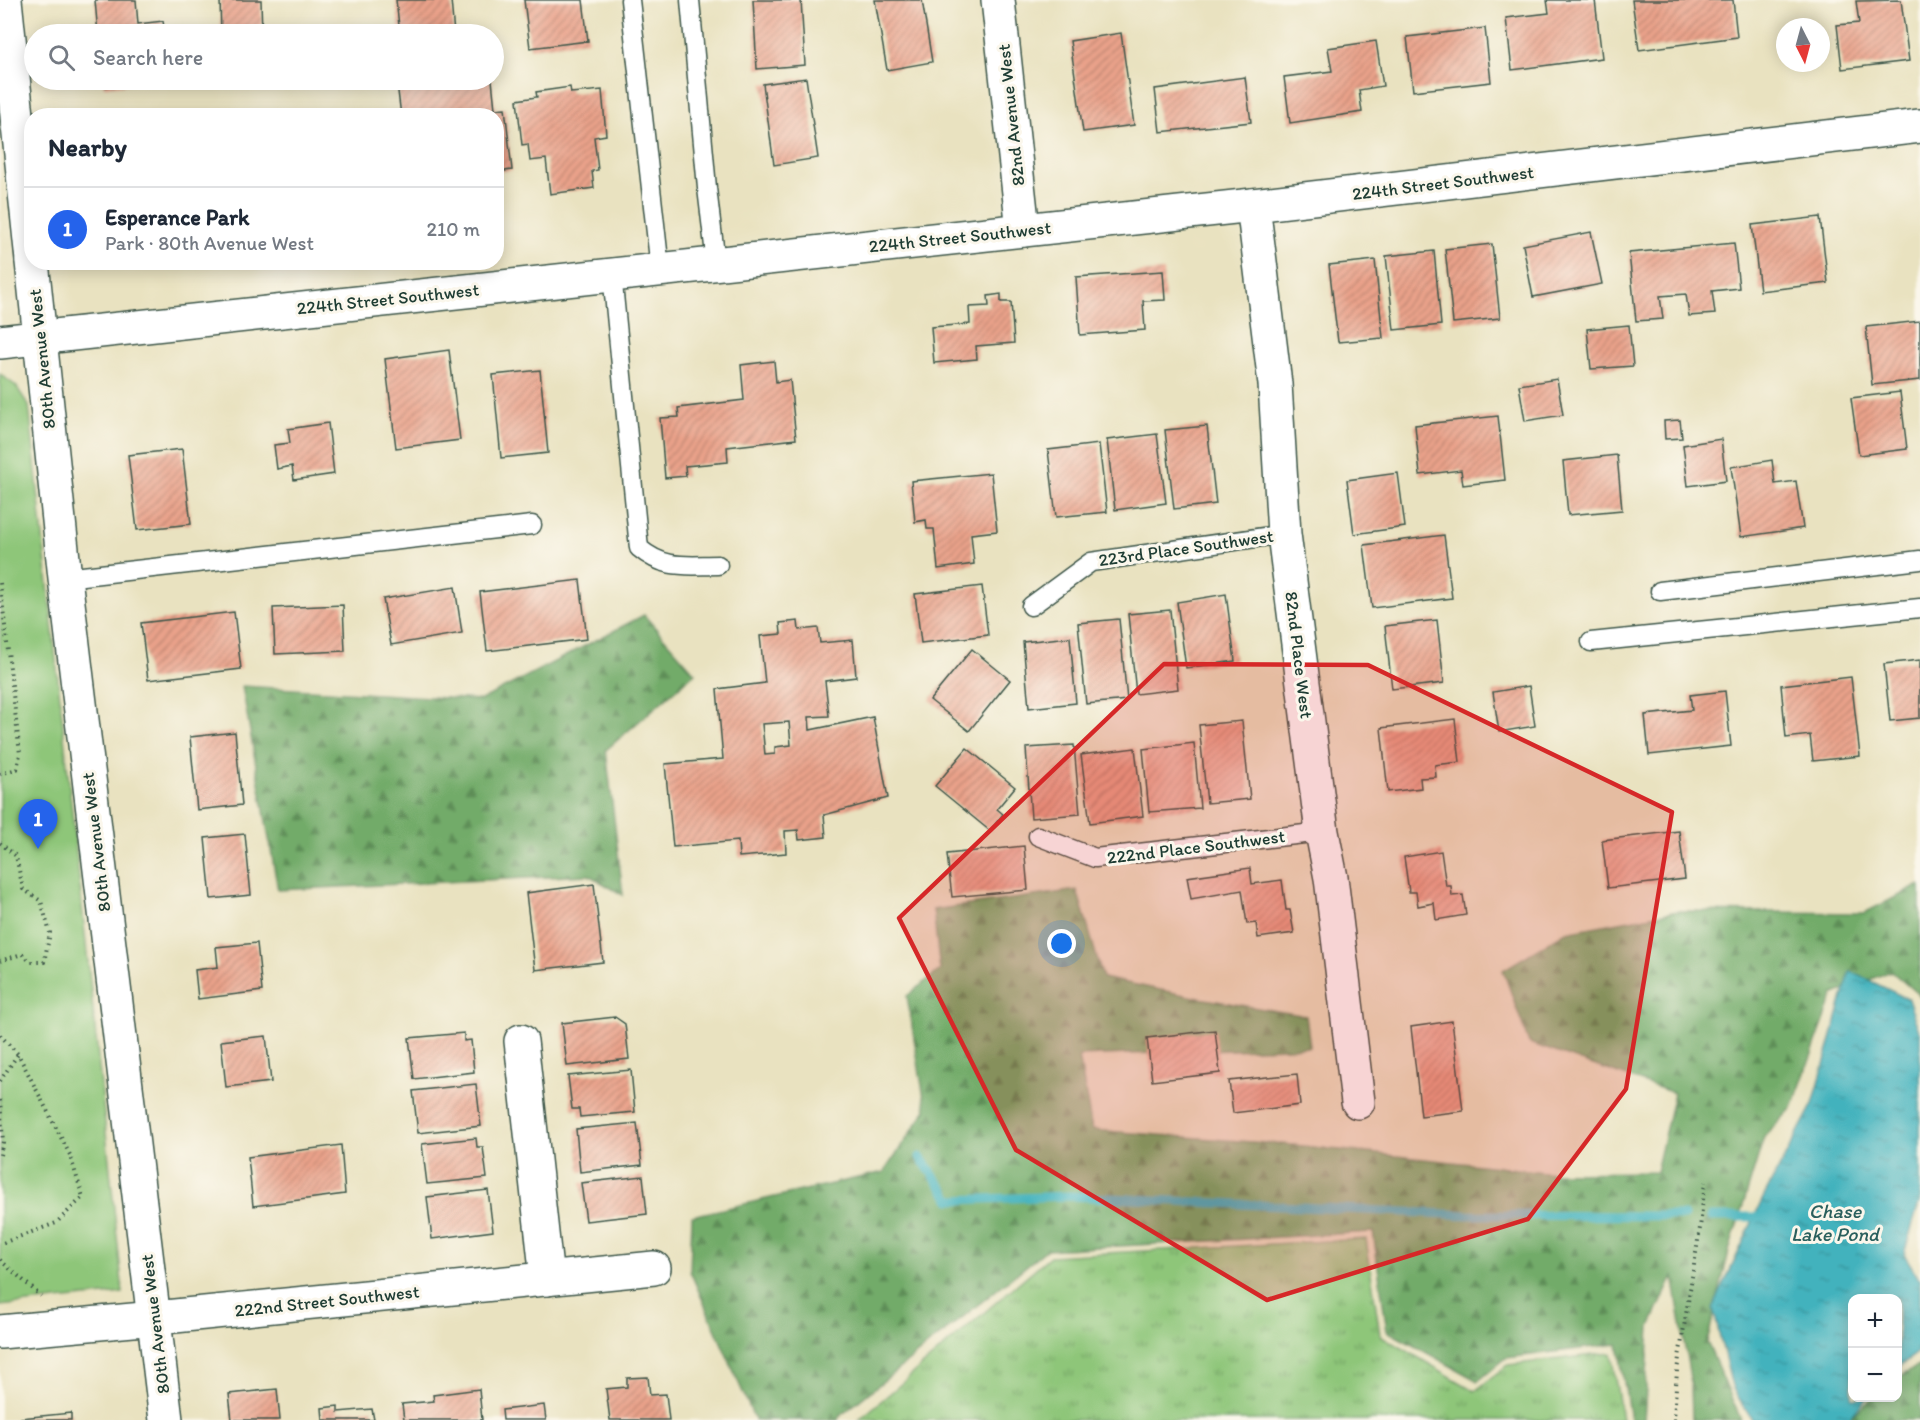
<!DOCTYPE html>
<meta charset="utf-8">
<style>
body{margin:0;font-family:Itim,sans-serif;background:#f2f2f3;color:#1f2937}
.controls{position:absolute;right:18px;bottom:18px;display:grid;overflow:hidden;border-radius:12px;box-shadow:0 3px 15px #0003}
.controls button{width:54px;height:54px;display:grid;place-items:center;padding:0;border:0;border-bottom:2px solid #e0e1e3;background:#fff;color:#1f2937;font:30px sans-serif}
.compass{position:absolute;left:1776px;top:18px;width:54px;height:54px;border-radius:50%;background:#fff;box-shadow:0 3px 15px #0003;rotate:174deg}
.you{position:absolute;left:1062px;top:944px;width:21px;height:21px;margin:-15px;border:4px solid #fff;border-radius:50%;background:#1a73e8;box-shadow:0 0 0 9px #1a73e833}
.badge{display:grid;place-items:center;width:39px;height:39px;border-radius:50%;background:#2563eb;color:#fff;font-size:20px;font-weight:700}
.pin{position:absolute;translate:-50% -50px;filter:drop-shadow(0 2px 3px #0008)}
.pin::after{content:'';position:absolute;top:32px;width:21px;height:18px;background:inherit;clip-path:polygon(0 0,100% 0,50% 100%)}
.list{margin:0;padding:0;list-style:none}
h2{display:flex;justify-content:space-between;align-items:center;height:78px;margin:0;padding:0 24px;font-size:26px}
h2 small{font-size:20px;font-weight:400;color:#747a83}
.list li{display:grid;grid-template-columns:39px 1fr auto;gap:18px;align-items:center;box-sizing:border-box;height:84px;padding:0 24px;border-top:2px solid #e0e1e3}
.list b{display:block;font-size:22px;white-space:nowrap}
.list p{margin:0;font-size:20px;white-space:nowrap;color:#747a83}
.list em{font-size:20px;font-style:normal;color:#747a83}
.icon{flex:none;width:33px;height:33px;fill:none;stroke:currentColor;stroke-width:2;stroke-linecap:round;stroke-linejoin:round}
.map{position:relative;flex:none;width:1920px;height:1420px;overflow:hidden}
.search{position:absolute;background:#fff;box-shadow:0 3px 15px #0003;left:24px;top:24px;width:480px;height:66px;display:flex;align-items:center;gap:15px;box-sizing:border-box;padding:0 21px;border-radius:33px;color:#747a83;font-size:22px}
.panel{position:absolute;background:#fff;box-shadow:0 3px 15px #0003;left:24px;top:108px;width:480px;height:162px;border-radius:24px}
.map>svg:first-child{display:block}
.grass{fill:url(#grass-tufts);stroke:#568256;stroke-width:1.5}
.forest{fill:url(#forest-firs);stroke:#48744e;stroke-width:1.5}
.park{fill:#8ec679;stroke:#568256;stroke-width:1.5}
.water{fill:url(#water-ripples);stroke:#307878;stroke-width:1.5}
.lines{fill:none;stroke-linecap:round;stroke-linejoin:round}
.stream{stroke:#42b2bd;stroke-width:9}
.building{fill:url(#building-hatch);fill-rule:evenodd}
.service-casing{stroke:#3d5649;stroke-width:21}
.minor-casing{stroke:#3d5649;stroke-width:36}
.tertiary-casing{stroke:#3d5649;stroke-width:36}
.path{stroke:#3d5649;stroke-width:4;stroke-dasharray:1.5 4.5;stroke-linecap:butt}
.service{stroke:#fff;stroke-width:18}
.minor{stroke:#fff;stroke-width:33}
.tertiary{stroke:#fff;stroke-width:33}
.marked{fill:#d62828;fill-opacity:0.2;stroke:#d62828;stroke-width:4.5;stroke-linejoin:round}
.labels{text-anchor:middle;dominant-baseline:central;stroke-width:6;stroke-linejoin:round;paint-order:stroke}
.street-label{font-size:18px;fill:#1f3d34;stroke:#fbf7ec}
.water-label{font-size:20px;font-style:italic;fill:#2a605d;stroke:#fbf7ec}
</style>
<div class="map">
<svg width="1920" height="1420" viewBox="0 0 1920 1420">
<defs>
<pattern id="grass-tufts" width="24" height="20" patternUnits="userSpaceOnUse" patternTransform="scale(1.5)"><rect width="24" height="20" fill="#8ec679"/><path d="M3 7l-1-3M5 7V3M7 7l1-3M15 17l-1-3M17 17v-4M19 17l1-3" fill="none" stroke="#73a264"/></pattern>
<pattern id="forest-firs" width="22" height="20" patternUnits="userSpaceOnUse" patternTransform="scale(1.5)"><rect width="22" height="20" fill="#72ab69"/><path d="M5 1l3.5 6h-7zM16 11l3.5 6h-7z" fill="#5d8c57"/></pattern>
<pattern id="water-ripples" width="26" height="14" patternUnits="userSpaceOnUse" patternTransform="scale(1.5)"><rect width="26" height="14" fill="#42b2bd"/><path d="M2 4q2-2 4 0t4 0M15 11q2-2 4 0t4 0" fill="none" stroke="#37929a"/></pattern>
<pattern id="building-hatch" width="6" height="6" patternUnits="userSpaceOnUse" patternTransform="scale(1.5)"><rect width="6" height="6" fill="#eaa28a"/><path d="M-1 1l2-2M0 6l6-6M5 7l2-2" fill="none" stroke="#bd8572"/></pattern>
</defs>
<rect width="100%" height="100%" fill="#fbf7ec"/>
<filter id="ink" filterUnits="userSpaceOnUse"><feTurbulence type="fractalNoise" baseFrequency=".0167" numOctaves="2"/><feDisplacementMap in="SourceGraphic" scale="12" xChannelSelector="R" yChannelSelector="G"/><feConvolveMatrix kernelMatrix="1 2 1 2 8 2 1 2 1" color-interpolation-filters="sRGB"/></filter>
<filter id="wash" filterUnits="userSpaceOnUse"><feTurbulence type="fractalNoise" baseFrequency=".008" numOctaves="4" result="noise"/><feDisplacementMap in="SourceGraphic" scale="24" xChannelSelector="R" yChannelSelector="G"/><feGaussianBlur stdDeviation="1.35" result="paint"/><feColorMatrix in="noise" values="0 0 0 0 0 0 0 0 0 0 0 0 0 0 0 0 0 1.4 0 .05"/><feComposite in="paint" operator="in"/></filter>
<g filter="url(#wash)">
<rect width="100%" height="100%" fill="#e9e2c0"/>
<path class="grass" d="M1366,1239l14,96 95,56 33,-26 103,-12 11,67h-763l191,-164z"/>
<g class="forest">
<path d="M644,615l51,58 -89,77 17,145 -34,-20 -311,15 -36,-204 239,14z"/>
<path d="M1920,885v111l-29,-25 -57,23 -42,114 -28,29 -35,114 -22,91 34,78h-49l-1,-36 -18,-108 -23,51 -6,93h-14l-12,-76 -112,14 -28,23 -91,-50 -14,-99 -327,18 -207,167 -1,3h-83l-65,-149 2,-55 192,-44 42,-62 -19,-114 33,-26 -7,-60 144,-20 26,88 96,20 107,18 4,31 -231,9 13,74 202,15 261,28 101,-1 18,-79 -145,-50 -26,-73 63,-38 112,-21 186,2z"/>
<path d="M1920,1365v55h-74l27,-22h25v-21z"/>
</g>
<path class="park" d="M0,374l16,12 13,20 94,887 -123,13z"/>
<path class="water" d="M1850,971l58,28 12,35v166l-16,54 16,26v71l-22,16v-69h-46v100h15l-20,22h-95l-20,-33 -19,-79 50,-110 50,-94z"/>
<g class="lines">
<g class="stream">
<path d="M920,1157l31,43 119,-4 397,19 217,1"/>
<path d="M1711,1217h55"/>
</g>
</g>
<g id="blocks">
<g class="building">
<path d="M95,0h41l2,24 25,-3 2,13h-67z"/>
<path d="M220,0h41l1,34h-41z"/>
<path d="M396,0h55l3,34h-54z"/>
<path d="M524,0h59l5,41 -58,7z"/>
<path d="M753,0h48l4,65 -48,4z"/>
<path d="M875,0h47l10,62 -45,8z"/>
<path d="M1547,0h48l7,58 -90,12 -6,-52 43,-5z"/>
<path d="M1632,0h101l4,37 -98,13z"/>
<path d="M1901,0l8,61 -67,8 -5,-44 22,-2 -3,-22z"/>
<path d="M1485,28l6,54 -78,9 -6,-54z"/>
<path d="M1121,33l13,92 -51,7 -13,-91z"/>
<path d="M1376,41l7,45 -24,4 3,22 -72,11 -6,-46 48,-6 -4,-23z"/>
<path d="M1245,77l6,45 -91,10 -5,-43z"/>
<path d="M806,78l12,80 -44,7 -11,-81z"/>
<path d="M103,80h52v1l-51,6z"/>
<path d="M424,80h68l3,29 10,-1 7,62 -16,2v-56h-7v-4l-30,4h-58l-4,-33z"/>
<path d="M570,87l1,6 31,-3 4,45 -12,2 4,33 -6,1 2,17 -44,6 -4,-35 -16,2 -2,-17 -6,1 -5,-45 20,-3 -1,-5z"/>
<path d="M1820,217l8,66 -68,8 -8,-66z"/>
<path d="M1591,232l11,52 -69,13 -10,-52z"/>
<path d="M1734,243l5,45 -27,3 3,23 -26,2 -3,-22 -26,2 3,23 -27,2 -7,-68z"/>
<path d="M1492,244l8,74 -47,5 -8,-74z"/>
<path d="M1434,251l7,74 -47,5 -8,-74z"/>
<path d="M1375,260l8,78 -45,4 -9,-77z"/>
<path d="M1163,271l2,29 -22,1 2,29 -65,5 -4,-58z"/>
<path d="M1001,294v8h10l3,41 -38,3 1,13 -43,4 -3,-36 39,-3 -1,-17 20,-1 -1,-10z"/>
<path d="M1920,321v59l-48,5 -6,-58z"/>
<path d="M1629,325l4,41 -42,3 -4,-40z"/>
<path d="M449,350l11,90 -64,8 -11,-89z"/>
<path d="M774,361l2,21 14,-2 6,59 -69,8 1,15 -43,4 1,10 -21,2 -5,-60 19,-1 -1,-9 66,-8 -3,-35z"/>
<path d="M540,370l8,83 -47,5 -8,-83z"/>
<path d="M1557,379l6,36 -38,6 -6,-36z"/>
<path d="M1900,392l7,57 -48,6 -8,-57z"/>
<path d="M1498,416l7,64 -42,5 -2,-15 -41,5 -5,-50z"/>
<path d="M1680,420l2,18 -17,1 -1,-18z"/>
<path d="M328,423l6,51 -40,6 -2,-14 -15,3 -3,-24 16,-2 -2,-14z"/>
<path d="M1207,426l9,78 -42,5 -9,-79z"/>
<path d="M1157,434l9,69 -51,7 -8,-70z"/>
<path d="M1721,439l5,42 -38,5 -5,-41z"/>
<path d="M1099,444l8,68 -51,5 -8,-67z"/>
<path d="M182,449l9,75 -54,6 -9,-75z"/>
<path d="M1617,455l5,55 -54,5 -5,-54z"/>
<path d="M1772,460l3,24 21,-3 7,47 -62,9 -10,-70z"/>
<path d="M991,473l6,58 -26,3 3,30 -36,5 -4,-40h-7l-1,-9 -11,2 -4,-41z"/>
<path d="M1398,473l7,54 -51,7 -7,-54z"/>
<path d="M1444,535l8,63 -80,10 -8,-63z"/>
<path d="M580,580l7,59 -100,12 -7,-59z"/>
<path d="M982,586l6,49 -67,8 -6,-49z"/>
<path d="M455,587l7,46 -71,12 -8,-46z"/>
<path d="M1226,594l9,67 -49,7 -9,-66z"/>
<path d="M343,605l2,46 -70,3 -2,-46z"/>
<path d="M1170,610l8,79 -42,5 -8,-80z"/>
<path d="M234,612l7,57 -93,11 -7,-57z"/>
<path d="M1119,619l8,81 -41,4 -8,-81z"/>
<path d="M1437,620l7,63 -52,6 -7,-63z"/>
<path d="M798,621l1,9 19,-2 2,15 33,-3 3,37 -31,4 4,35 -20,1 1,13 63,-13 15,81 -64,17 2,22 -27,3 -1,-10 -13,1 1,22 -47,4 -1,-16 -65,6 -8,-83 58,-5 -6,-70 48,-6 -5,-47 21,-2 -1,-11zM789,722l2,23 -16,2v7l-10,1 -3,-31z"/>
<path d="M1070,637l6,66 -47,5 -6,-66z"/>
<path d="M972,649l38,31 -41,51 -39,-31z"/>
<path d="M1920,660v58l-30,3 -6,-57z"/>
<path d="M1851,677l9,79 -47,5 -3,-26 -24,3 -5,-53z"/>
<path d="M1529,686l6,40 -36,6 -6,-40z"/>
<path d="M1725,691l6,55 -82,9 -4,-40 47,-5 -2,-15z"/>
<path d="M1455,719l5,43 -25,3 1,12 -16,1 1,10 -33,4 -7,-64z"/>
<path d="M1242,721l8,78 -43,4 -8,-78z"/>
<path d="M235,732l7,73 -45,5 -7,-73z"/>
<path d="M1194,743l6,65 -51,4 -6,-63z"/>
<path d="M1074,745l6,69 -49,4 -5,-70z"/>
<path d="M967,748l48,39 -18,22 6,5 -13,17 -55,-45z"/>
<path d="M1135,748l8,68 -53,7 -9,-68z"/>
<path d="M1679,831l6,48 -77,9 -6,-48z"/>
<path d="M245,834l6,61 -40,4 -6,-61z"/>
<path d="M1024,846l4,44 -76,7 -5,-43z"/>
<path d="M1441,851l5,35h5l1,10 11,-1 3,20 -30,5 -2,-17 -16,3 -2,-14h-7l-5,-35z"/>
<path d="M1250,868l2,16 30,-4 4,30h4l4,23 -36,5 -2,-15 -9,1 -5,-34 -51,9 -4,-22z"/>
<path d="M594,884l9,78 -68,8 -9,-77z"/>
<path d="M257,943l5,48 -64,8 -3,-29 23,-3 -2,-20z"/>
<path d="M615,1017l10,7 4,35 -62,7 -5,-43z"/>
<path d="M1452,1021l11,90 -42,5 -10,-89z"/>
<path d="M1215,1030l5,43 -68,8 -5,-43z"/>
<path d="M464,1033v8l7,-1 3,32 -60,7 -5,-41z"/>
<path d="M266,1036l5,46 -45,5 -5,-46z"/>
<path d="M631,1070l4,42 -55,5 -1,-8h-7l-4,-33z"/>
<path d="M1297,1074l3,31 -67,8 -4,-32z"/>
<path d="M476,1084l5,42 -63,7 -5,-42z"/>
<path d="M637,1123l5,42 -62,7 -4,-43z"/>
<path d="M476,1138l1,9h6l4,31 -60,6 -5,-40z"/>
<path d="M341,1145l4,49 -92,12 -5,-49z"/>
<path d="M643,1176l4,38 -61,7 -5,-38z"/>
<path d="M488,1190l5,41 -61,8 -5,-42z"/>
<path d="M648,1377l2,18 16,-1 3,26h-59l-4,-31 21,-2v-9z"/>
<path d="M277,1389l3,31h-48l-3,-26z"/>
<path d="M479,1389l3,31h-78l-2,-16 32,-3 -1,-6z"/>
<path d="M544,1405l2,15h-43l-1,-10z"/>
<path d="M338,1406v6l34,-3 2,11h-51l-1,-12z"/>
<path d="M71,1413v7h-50v-2z"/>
</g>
</g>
</g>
<g filter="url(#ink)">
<use href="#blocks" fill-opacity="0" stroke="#3d5649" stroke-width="1.5"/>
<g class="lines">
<g class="service-casing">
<g id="service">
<path d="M630,0l30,269"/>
<path d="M690,0l17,188 9,75"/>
<path d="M612,274l27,274c26,22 47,17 79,17"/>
<path d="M65,578l467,-53"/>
<path d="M1660,591l260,-31"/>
<path d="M1031,606l60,-44 193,-28"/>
<path d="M1591,642l329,-34"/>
<path d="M1038,836l57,22 227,-26"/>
</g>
</g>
<g class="minor-casing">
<g id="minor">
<path d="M998,0l25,230"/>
<path d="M1253,205l22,179 9,150 38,298 9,46 27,224"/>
<path d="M521,1041l26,238"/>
<path d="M0,1332l155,-14 499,-50"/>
</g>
</g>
<g class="tertiary-casing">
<g id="tertiary">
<path d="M5,0l27,260"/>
<path d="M32,262l33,316 101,842"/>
<path d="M0,342l1253,-137 667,-79"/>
</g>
</g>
<g class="path">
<path d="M0,583l20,171 -3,15 -17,5"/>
<path d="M0,843l16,13 7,33 18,12 9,32 -6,29h-13l-9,-8 -22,7"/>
<path d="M0,1035l18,19 52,101 13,42 -27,26 -56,21"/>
<path d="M0,1081l18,-27"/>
<path d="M0,1100l3,42 -3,13"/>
<path d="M0,1260l41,36"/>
<path d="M1674,1420l3,-50 23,-142 5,-46"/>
</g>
<use href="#service" class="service"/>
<use href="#minor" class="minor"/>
<use href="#tertiary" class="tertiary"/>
</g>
</g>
<path class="marked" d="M1164,664l204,1 304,147 -46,277 -98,130 -261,81 -251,-150 -117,-232z"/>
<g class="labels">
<g class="street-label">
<text transform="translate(1011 115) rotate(-96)">82nd Avenue West</text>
<text transform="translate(1443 183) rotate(-7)">224th Street Southwest</text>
<text transform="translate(960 237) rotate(-6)">224th Street Southwest</text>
<text transform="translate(388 299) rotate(-6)">224th Street Southwest</text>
<text transform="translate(42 359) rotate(-96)">80th Avenue West</text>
<text transform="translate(1186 548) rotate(-8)">223rd Place Southwest</text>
<text transform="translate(1299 655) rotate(83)">82nd Place West</text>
<text transform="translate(96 842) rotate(-97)">80th Avenue West</text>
<text transform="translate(1196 847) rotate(-7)">222nd Place Southwest</text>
<text transform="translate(327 1301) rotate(-6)">222nd Street Southwest</text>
<text transform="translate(155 1324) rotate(-97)">80th Avenue West</text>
</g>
<g class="water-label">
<text x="1835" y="1211">Chase<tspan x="1835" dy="23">Lake Pond</tspan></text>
</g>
</g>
</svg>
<div class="controls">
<button>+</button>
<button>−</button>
</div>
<svg class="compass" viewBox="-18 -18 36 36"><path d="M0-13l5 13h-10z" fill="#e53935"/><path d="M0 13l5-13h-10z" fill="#747a83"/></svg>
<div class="you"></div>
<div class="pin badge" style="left:38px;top:849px">1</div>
<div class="search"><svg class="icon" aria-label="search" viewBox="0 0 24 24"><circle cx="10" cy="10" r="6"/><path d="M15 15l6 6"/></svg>Search here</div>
<section class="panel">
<h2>Nearby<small></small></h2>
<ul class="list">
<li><span class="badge">1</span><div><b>Esperance Park</b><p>Park · 80th Avenue West</p></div><em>210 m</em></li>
</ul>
</section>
</div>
